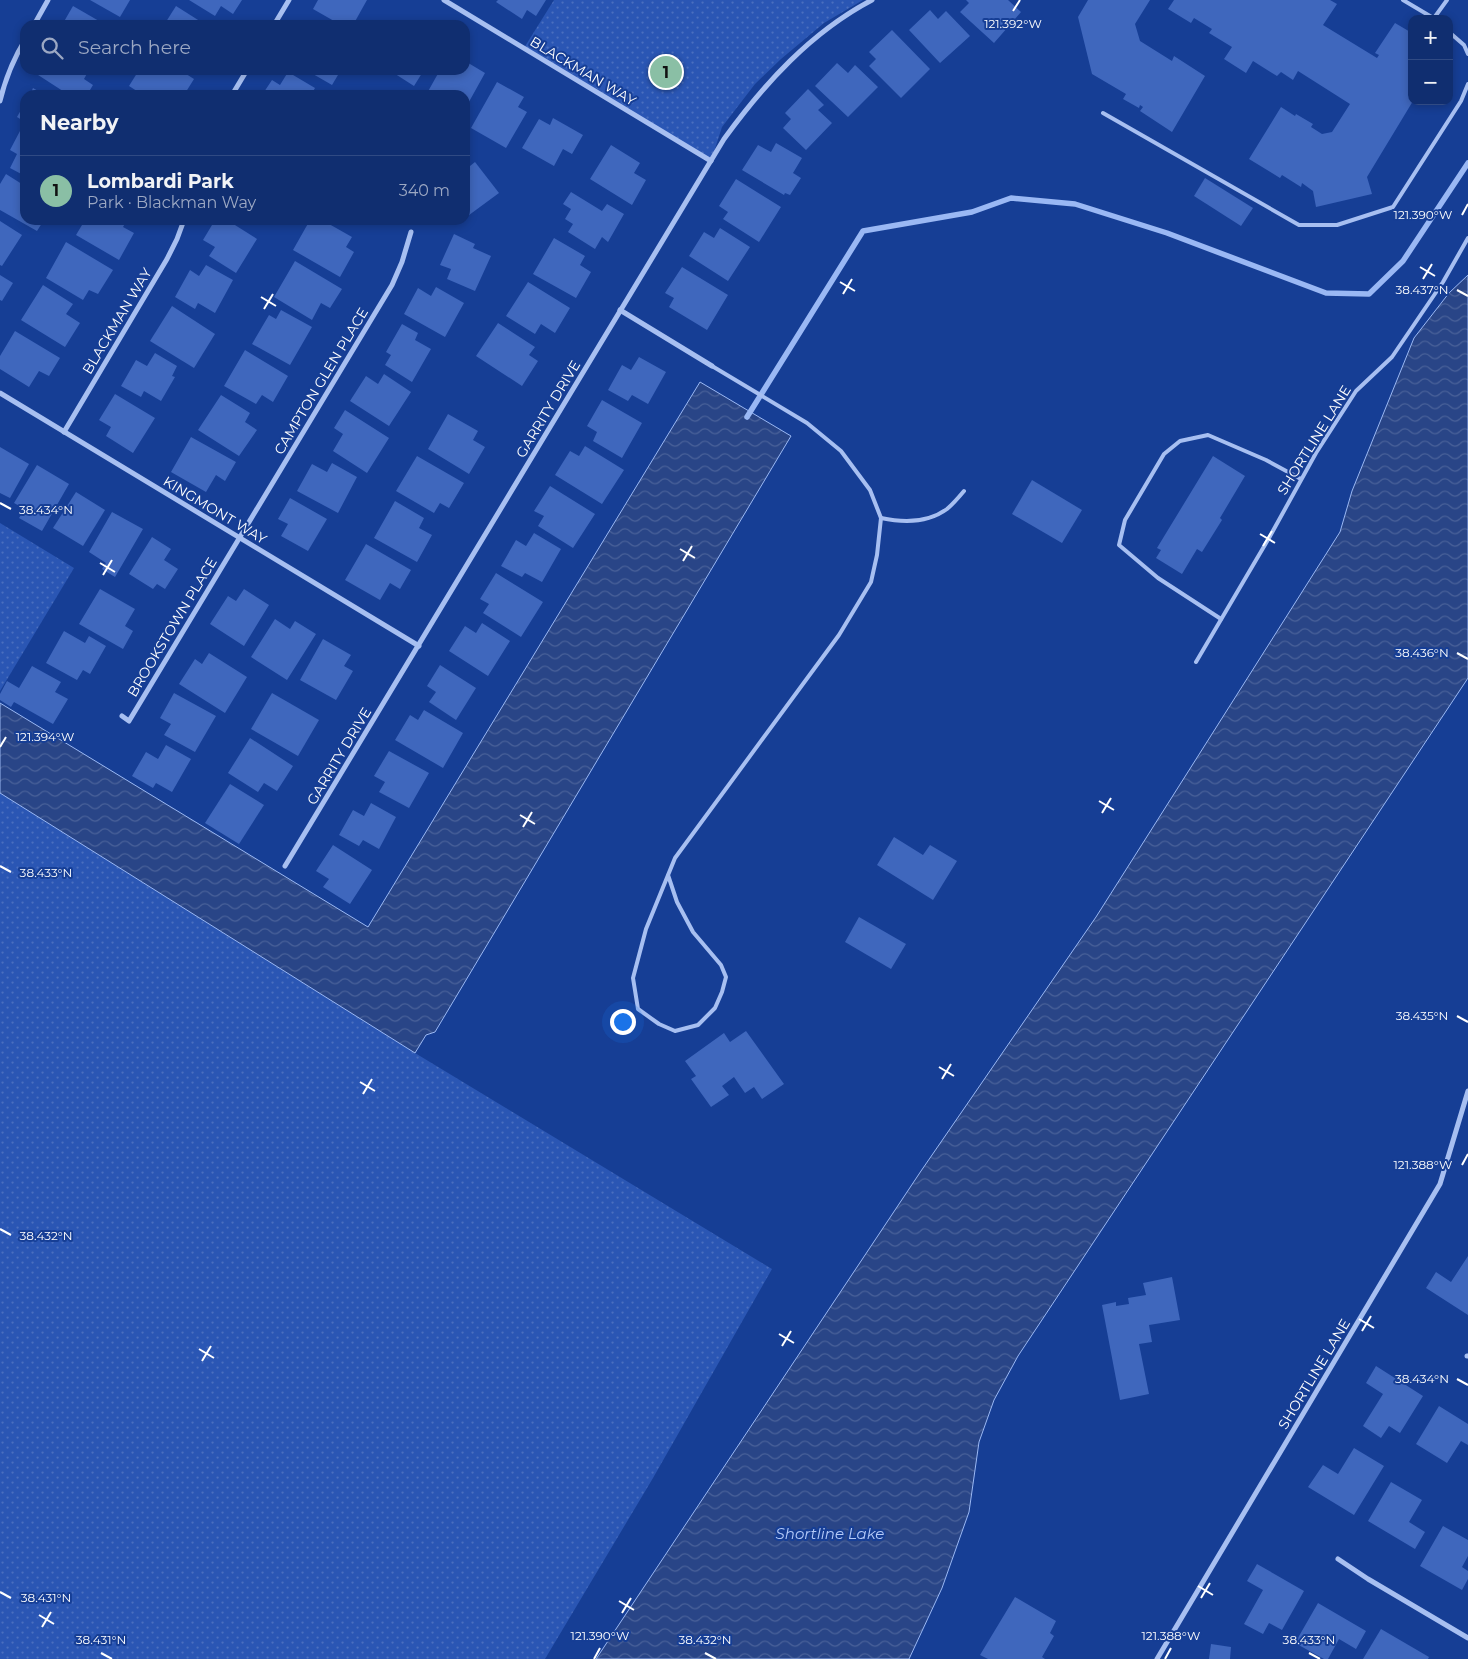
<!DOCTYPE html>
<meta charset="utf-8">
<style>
body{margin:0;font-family:Montserrat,sans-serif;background:#1e3a78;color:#f1f3f6}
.controls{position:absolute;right:15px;top:15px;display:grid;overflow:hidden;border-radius:10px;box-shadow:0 2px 8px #0003}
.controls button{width:45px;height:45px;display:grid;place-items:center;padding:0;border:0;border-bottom:1px solid #304a83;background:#102e70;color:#f1f3f6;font:25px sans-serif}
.you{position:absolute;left:622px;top:1021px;width:18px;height:18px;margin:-12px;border:4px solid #fff;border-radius:50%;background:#1a73e8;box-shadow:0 0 0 8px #1a73e833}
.badge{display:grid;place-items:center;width:32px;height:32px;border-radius:50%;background:#8abfa5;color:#111;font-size:16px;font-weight:700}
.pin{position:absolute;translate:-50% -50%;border:2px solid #fff;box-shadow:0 1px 5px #0006}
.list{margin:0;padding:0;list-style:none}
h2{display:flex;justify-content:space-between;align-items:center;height:65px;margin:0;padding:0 20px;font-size:21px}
h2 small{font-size:16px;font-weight:400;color:#9ca8c3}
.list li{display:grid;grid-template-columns:32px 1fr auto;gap:15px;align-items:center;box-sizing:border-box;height:70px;padding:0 20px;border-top:1px solid #304a83}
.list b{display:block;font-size:19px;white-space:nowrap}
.list p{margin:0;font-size:16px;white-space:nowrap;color:#9ca8c3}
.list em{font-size:16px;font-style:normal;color:#9ca8c3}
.icon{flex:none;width:28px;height:28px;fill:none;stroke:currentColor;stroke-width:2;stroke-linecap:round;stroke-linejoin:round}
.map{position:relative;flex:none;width:1468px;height:1659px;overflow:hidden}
.search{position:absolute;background:#102e70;box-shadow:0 2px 8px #0003;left:20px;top:20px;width:450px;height:55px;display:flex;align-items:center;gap:12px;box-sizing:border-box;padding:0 18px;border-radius:15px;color:#9ca8c3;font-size:19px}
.panel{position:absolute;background:#102e70;box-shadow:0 2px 8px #0003;left:20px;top:90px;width:450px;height:135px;border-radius:15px}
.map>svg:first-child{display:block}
.grass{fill:url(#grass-dots)}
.water{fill:url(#water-waves);stroke:#9ab8f4}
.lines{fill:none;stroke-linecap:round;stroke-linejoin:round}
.stream{stroke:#9ab8f4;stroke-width:5.5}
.building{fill:#3f67bd}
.service{stroke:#a7bff1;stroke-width:4}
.minor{stroke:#a7bff1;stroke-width:5}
.ticks{fill:none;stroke:#fff;stroke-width:2}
.labels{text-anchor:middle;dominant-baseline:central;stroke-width:4;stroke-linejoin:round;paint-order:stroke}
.street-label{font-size:14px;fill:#fff;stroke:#163e95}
.water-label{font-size:15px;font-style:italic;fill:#b4caf8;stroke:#163e95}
.ticks-label{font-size:12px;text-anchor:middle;fill:#fff;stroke:#163e95;stroke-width:4;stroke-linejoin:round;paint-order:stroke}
</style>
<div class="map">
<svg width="1468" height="1659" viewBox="0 0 1468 1659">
<defs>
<pattern id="grass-dots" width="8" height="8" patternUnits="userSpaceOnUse" patternTransform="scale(1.25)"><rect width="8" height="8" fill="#2a56b4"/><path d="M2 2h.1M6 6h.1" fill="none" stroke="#4a6fbf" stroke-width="1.8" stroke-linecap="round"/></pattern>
<pattern id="water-waves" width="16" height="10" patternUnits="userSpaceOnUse" patternTransform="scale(1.25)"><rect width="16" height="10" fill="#294587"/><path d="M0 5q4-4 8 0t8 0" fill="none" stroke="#496199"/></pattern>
</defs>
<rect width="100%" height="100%" fill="#163e95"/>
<g class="grass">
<path d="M554,0h309l-39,23 -43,36 -26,25 -33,43 -11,34 -187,-113z"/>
<path d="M0,523l74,45 -74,123z"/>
<path d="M0,793l415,260 357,216 -119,209 -108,181h-545z"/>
</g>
<g class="water">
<path d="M1468,275v403l-450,678 -24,44 -15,42 -10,70 -27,76 -33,71h-313l325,-488 175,-254 244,-385 12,-41 62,-153 35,-45z"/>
<path d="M700,382l91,54 -356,596 -9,3 -11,18 -415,-260v-90l368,224z"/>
</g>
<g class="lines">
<path class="stream" d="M747,417l116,-186 109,-19 39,-14 64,6 92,29 159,60 43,1 34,-33 65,-98"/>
</g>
<g class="building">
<path d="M90,0h40l-10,17z"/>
<path d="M189,0h53l-9,14 -12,-8 -6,10z"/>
<path d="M318,0h49l-14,25h-12l-28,-16z"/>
<path d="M498,0h48l-10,16 -9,-6 -5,9 -26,-17z"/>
<path d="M966,0h42l13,12 -27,31 -34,-31 9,-9z"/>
<path d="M1088,0h62l-15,24 5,17 32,20 2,-5 31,20 -33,56 -32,-21 3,-4 -3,-2 -1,3 -16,-9 3,-5 -34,-20 -14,-57z"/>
<path d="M1174,0h156l7,4 -14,21 54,33 2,-3 -4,-2 20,-30 17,10v68h1l-46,76 5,17 -56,13 -3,-16 -11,-8 -1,4 -19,-12 -2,3 -31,-19 32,-52 14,9 1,-2 17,10 -2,3 11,7 10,-2 18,-28 -52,-33 -5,9 -12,-8 -4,4 -24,-15 -7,12 -22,-14 8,-12 -23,-14 3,-4 -18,-11 -3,5 -23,-14z"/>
<path d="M73,6l33,19h-44z"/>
<path d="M176,6l30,19h-42z"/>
<path d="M930,10l8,9 8,-8 24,25 -30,27 -31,-33z"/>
<path d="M892,30l38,39 -29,29 -32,-32 7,-7 -7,-7z"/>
<path d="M465,61l20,12 -20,36v-14h-39l14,-25h25z"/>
<path d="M837,63l11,10 7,-8 23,22 -30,30 -33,-31z"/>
<path d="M37,70h52l-5,9 9,6 -6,10h-18l-34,-22z"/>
<path d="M139,70h41l14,9 -10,16h-41l-14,-9z"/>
<path d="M306,70h35l-9,15z"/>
<path d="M389,70h35l-10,16z"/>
<path d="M288,72l27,16 -4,7h-49l10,-15 8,5z"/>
<path d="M497,82l27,15 -6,10 9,5 -21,36 -35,-20z"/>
<path d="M33,88l12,7h-15z"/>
<path d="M808,89l16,16 -6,5 14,13 -26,27 -23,-22 8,-9 -6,-6z"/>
<path d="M25,103v19l-8,-5z"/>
<path d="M553,118l30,17 -11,19 -9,-5 -9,17 -32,-18 17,-29 11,6z"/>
<path d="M20,131l5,2v43l-15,-8 7,-14 -7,-4z"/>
<path d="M776,143l26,15 -9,15 8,5 -11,17 -5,-2 -1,2 -42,-25 16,-25 13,7z"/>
<path d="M611,145l29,18 -6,10 12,7 -14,25 -42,-26z"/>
<path d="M475,162l24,31 -34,25v-48z"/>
<path d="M6,174l19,12v34h19l-7,11 -37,-21v-26z"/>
<path d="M1205,178l48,30 -12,18 -47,-30z"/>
<path d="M736,179l45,28 -22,35 -36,-23 5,-7 -9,-6z"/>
<path d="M571,192l31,19 5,-7 17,10 -16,28 -6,-5 -7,12 -27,-17 5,-8 -8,-5 6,-10 -8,-5z"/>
<path d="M85,220h42l-4,7 11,6 -15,27 -43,-25z"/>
<path d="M215,220h12l30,19 -21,34 -27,-17 6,-9 -12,-7z"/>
<path d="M310,220h12l30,17 -6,10 8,5 -14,25 -47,-27z"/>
<path d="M0,221l22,14 -20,31 -2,-1z"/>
<path d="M720,228l30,19 -22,34 -39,-25 15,-24 10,6z"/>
<path d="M454,234l21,10 -2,4 18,8 -16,35 -28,-12 4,-10 -11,-4z"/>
<path d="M554,238l31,18 -5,9 11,7 -15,26 -43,-24z"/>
<path d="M66,242l47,28 -15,24 -9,-4 -6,10 -37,-22z"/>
<path d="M295,261l47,28 -12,19 -9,-5 -9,17 -38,-23z"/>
<path d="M206,265l27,15 -18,33 -17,-10 -3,6 -20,-12 15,-27 9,6z"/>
<path d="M682,267l46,28 -21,35 -38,-23 5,-9 -9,-5z"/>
<path d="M0,275l13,8 -11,18 -2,-1z"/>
<path d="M528,282l42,26 -15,25 -14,-9 -6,10 -29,-18z"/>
<path d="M43,285l30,19 -7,10 14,9 -15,24 -44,-27z"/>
<path d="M436,287l28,16 -19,34 -41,-23 14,-26 13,8z"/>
<path d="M172,306l43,28 -21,34 -44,-27z"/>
<path d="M281,310l31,17 -22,38 -38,-21 17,-29 7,4z"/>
<path d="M498,323l37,24 -6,8 9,6 -16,25 -46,-30z"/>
<path d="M402,324l16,9 -3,7 16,9 -19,33 -27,-17 6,-10 -5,-3z"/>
<path d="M15,331l45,27 -11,18 -10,-5 -10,16 -29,-18v-13z"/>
<path d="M245,350l43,26 -15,26 -11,-7 -6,9 -32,-18z"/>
<path d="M155,353l22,13 -5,10 3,1 -14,24 -17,-10 -3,6 -20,-11 15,-26 11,6z"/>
<path d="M639,357l27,15 -18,32 -16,-9 -4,6 -20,-11 14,-25 9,5z"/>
<path d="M384,374l27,18 -22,34 -39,-25 16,-25 12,8z"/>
<path d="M115,394l40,24 -22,35 -27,-17 5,-9 -12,-7z"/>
<path d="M221,395l29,18 -5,9 12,8 -18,26 -41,-26z"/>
<path d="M602,400l40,23 -20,35 -29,-17 4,-9 -10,-6z"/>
<path d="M345,410l44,28 -22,35 -34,-22 10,-17 -9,-6z"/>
<path d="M448,414l30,17 -5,9 12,7 -16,27 -41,-25z"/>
<path d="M191,437l45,25 -11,19 -9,-6 -10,17 -35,-20z"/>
<path d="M585,446l39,24 -22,34 -47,-29 15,-24 9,5z"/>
<path d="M0,447l29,17 -19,34 -10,-5z"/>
<path d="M417,456l47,27 -15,25 -9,-5 -6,10 -38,-22z"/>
<path d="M1213,456l32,20 -25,42 2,2 -20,32 -5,-3 -15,25 -26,-16 5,-8 -4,-2z"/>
<path d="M332,463l25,14 -19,36 -41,-22 15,-27 15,8z"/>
<path d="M37,465l32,19 -27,47 -23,-13 6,-9 -11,-6z"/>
<path d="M1032,480l50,30 -20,33 -50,-29z"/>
<path d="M550,486l45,28 -22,34 -35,-22 6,-10 -10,-5z"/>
<path d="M76,492l29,18 -22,36 -30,-18z"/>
<path d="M290,498l37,21 -19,32 -27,-15 7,-12 -10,-5z"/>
<path d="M395,501l29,17 -5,10 13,7 -15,27 -43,-24z"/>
<path d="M112,512l31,17 -28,48 -13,-8 4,-6 -17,-11z"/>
<path d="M534,533l27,16 -19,33 -17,-9 -3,4 -21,-11 15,-26 10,6z"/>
<path d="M152,537l19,12 -7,11 14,9 -13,20 -8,-5 -4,5 -24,-15z"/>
<path d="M366,544l45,26 -11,19 -10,-6 -10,17 -35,-20z"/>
<path d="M496,573l47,29 -22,35 -38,-24 6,-9 -9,-5z"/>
<path d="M100,589l35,20 -10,17 8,5 -10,18 -44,-25z"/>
<path d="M244,589l25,16 -25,41 -34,-22 18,-28 8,5z"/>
<path d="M275,619l15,10 5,-8 21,13 -29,46 -36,-23z"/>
<path d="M482,623l28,18 -22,35 -39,-25 16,-25 11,7z"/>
<path d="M64,631l21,12 4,-7 17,10 -16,28 -7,-4 -6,10 -31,-17z"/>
<path d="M323,639l28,16 -7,11 9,5 -17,29 -36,-20z"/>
<path d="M209,653l38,24 -22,36 -46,-29 16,-25 7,5z"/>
<path d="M440,665l36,23 -20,32 -27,-18 7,-10 -9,-6z"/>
<path d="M32,666l29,16 -6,10 13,7 -15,25 -39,-22 -3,5 -11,-7v-6l7,-13 12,7z"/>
<path d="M174,693l42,23 -21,36 -31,-17 7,-11 -11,-6z"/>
<path d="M272,693l47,27 -21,36 -47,-27z"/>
<path d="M424,710l39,23 -20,35 -48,-28 15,-25 8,5z"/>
<path d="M250,738l43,28 -16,25 -13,-8 -6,9 -30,-19z"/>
<path d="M166,745l25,14 -19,33 -16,-9 -3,5 -21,-12 14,-24 12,7z"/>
<path d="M389,751l40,22 -20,35 -30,-16 6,-10 -11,-6z"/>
<path d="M230,784l34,21 -25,39 -34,-21z"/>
<path d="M371,803l25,14 -17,32 -16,-9 -4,6 -20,-11 14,-25 11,6z"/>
<path d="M894,837l29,18 7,-10 27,16 -24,39 -56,-35z"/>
<path d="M333,845l39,25 -22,34 -27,-17 6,-8 -13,-8z"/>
<path d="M859,917l47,27 -15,25 -46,-27z"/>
<path d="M746,1031l38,53 -22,15 -8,-12 -9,6 -11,-16 -12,9 7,9 -18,12 -20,-28 5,-3 -11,-15 39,-28 6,9z"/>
<path d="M1468,1256v59l-42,-27 10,-16 15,10z"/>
<path d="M1172,1277l8,43 -31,5 3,17 -13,2 10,50 -29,6 -18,-95 14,-3v4l13,-2 -1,-6 18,-3 -3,-12z"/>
<path d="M1376,1366l47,30 -23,37 -11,-7 -8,12 -18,-12 20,-32 -17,-11z"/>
<path d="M1439,1406l29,18v21l-7,-4 -14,22 -31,-19z"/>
<path d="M1354,1448l30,18 -30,49 -46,-28 15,-22 15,9z"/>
<path d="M1391,1482l31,18 -13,22 16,10 -10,17 -47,-28z"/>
<path d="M1443,1526l25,14v16l-6,11 6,4v8l-6,11 -42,-24z"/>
<path d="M1257,1564l47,27 -22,39 -13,-7 -6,11 -19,-10 19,-34 -16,-9z"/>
<path d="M1015,1597l41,24 -6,12 4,3 -12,21 3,2h-57l-8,-4z"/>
<path d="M1318,1603l48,28 -10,18 -17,-10 -11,20h-4l-29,-16z"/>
<path d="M1381,1629l48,28 -1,2h-65z"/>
<path d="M1211,1644l20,3 -1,12h-21z"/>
</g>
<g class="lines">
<g class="service">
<path d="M1403,0l32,19"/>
<path d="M1434,18l13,-18"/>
<path d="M1449,32l15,13 4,9"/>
<path d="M1103,113l196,112h38l56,-18 68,-106 7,-17"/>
<path d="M881,518c23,5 47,5 66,-9 6,-5 12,-12 17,-18"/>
<path d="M1221,619l-63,-41 -39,-33 6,-25 39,-66 16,-13 28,-6 58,25 35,19"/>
<path d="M1196,662l73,-124 47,-85 40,-62 36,-34 51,-75 25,-44"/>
<path d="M668,875l9,27 16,30 28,33 5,12 -4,15 -7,16 -17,17 -23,6 -16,-7 -21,-15 -5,-31 13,-49 29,-71 164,-223 32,-53 6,-27 4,-37 -11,-28 -29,-39 -34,-28 -95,-57"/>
</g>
<g class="minor">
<path d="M444,0l267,161"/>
<path d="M34,25l14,-25"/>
<path d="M274,25l15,-25"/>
<path d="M232,95l15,-25"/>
<path d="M0,101c5,-21 14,-43 25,-61"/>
<path d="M620,310l92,56"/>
<path d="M0,393l419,253"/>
<path d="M64,432l103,-173 10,-20 7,-19"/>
<path d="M122,716l7,5 263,-436 10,-23 9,-30"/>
<path d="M285,866l439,-727c40,-55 87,-107 148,-139"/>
<path d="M1467,1356h1"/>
<path d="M1338,1559l30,20 100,59"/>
<path d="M1157,1659l283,-475 28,-93"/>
</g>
</g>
<path class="ticks" d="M1013,11l7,-11M1462,215l6,-11M1420,267l15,9M1423,279l9,-15M840,282l15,9M1457,290l11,6M843,294l9,-15M261,297l15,9M264,309l9,-15M0,503l11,6M1260,534l15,9M1263,546l9,-15M680,549l15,9M683,561l9,-15M100,563l15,9M103,575l9,-15M1457,653l11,6M0,747l6,-10M1099,801l15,9M1102,813l9,-15M520,815l15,9M523,827l9,-15M0,866l11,6M1457,1016l11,6M939,1067l15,9M942,1079l9,-15M360,1082l15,9M363,1094l9,-15M1462,1165l6,-11M0,1229l11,6M1359,1319l15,9M1362,1331l9,-15M779,1334l15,9M782,1346l9,-15M199,1349l15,9M202,1361l9,-15M1457,1379l11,6M1198,1586l15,9M0,1592l11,6M1201,1598l9,-15M619,1601l15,9M622,1613l9,-15M39,1615l15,9M42,1627l9,-15M101,1653l11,6M705,1653l11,6M1309,1653l11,6M594,1659l6,-11M1165,1659l6,-11"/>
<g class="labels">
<g class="street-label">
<text transform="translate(583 71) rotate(31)">BLACKMAN WAY</text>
<text transform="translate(117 321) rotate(-59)">BLACKMAN WAY</text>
<text transform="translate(321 381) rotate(-59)">CAMPTON GLEN PLACE</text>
<text transform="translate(548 409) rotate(-59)">GARRITY DRIVE</text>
<text transform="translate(1314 440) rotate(-58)">SHORTLINE LANE</text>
<text transform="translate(215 510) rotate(31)">KINGMONT WAY</text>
<text transform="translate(172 627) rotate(-59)">BROOKSTOWN PLACE</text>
<text transform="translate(339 756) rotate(-59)">GARRITY DRIVE</text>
<text transform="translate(1314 1374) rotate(-59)">SHORTLINE LANE</text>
</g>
<g class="water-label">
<text x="830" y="1533">Shortline Lake</text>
</g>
</g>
<g class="ticks-label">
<text x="1013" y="28">121.392°W</text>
<text x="1423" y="219">121.390°W</text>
<text x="1422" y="294">38.437°N</text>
<text x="46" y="514">38.434°N</text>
<text x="1422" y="657">38.436°N</text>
<text x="45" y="741">121.394°W</text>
<text x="46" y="877">38.433°N</text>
<text x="1422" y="1020">38.435°N</text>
<text x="1423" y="1169">121.388°W</text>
<text x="46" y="1240">38.432°N</text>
<text x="1422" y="1383">38.434°N</text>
<text x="46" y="1602">38.431°N</text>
<text x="600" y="1640">121.390°W</text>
<text x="1171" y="1640">121.388°W</text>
<text x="101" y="1644">38.431°N</text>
<text x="705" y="1644">38.432°N</text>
<text x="1309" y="1644">38.433°N</text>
</g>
</svg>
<div class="controls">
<button>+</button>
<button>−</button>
</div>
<div class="you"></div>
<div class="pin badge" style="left:666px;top:72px">1</div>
<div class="search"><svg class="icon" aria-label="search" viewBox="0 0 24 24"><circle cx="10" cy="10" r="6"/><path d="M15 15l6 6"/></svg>Search here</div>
<section class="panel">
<h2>Nearby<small></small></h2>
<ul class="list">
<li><span class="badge">1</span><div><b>Lombardi Park</b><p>Park · Blackman Way</p></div><em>340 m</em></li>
</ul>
</section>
</div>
